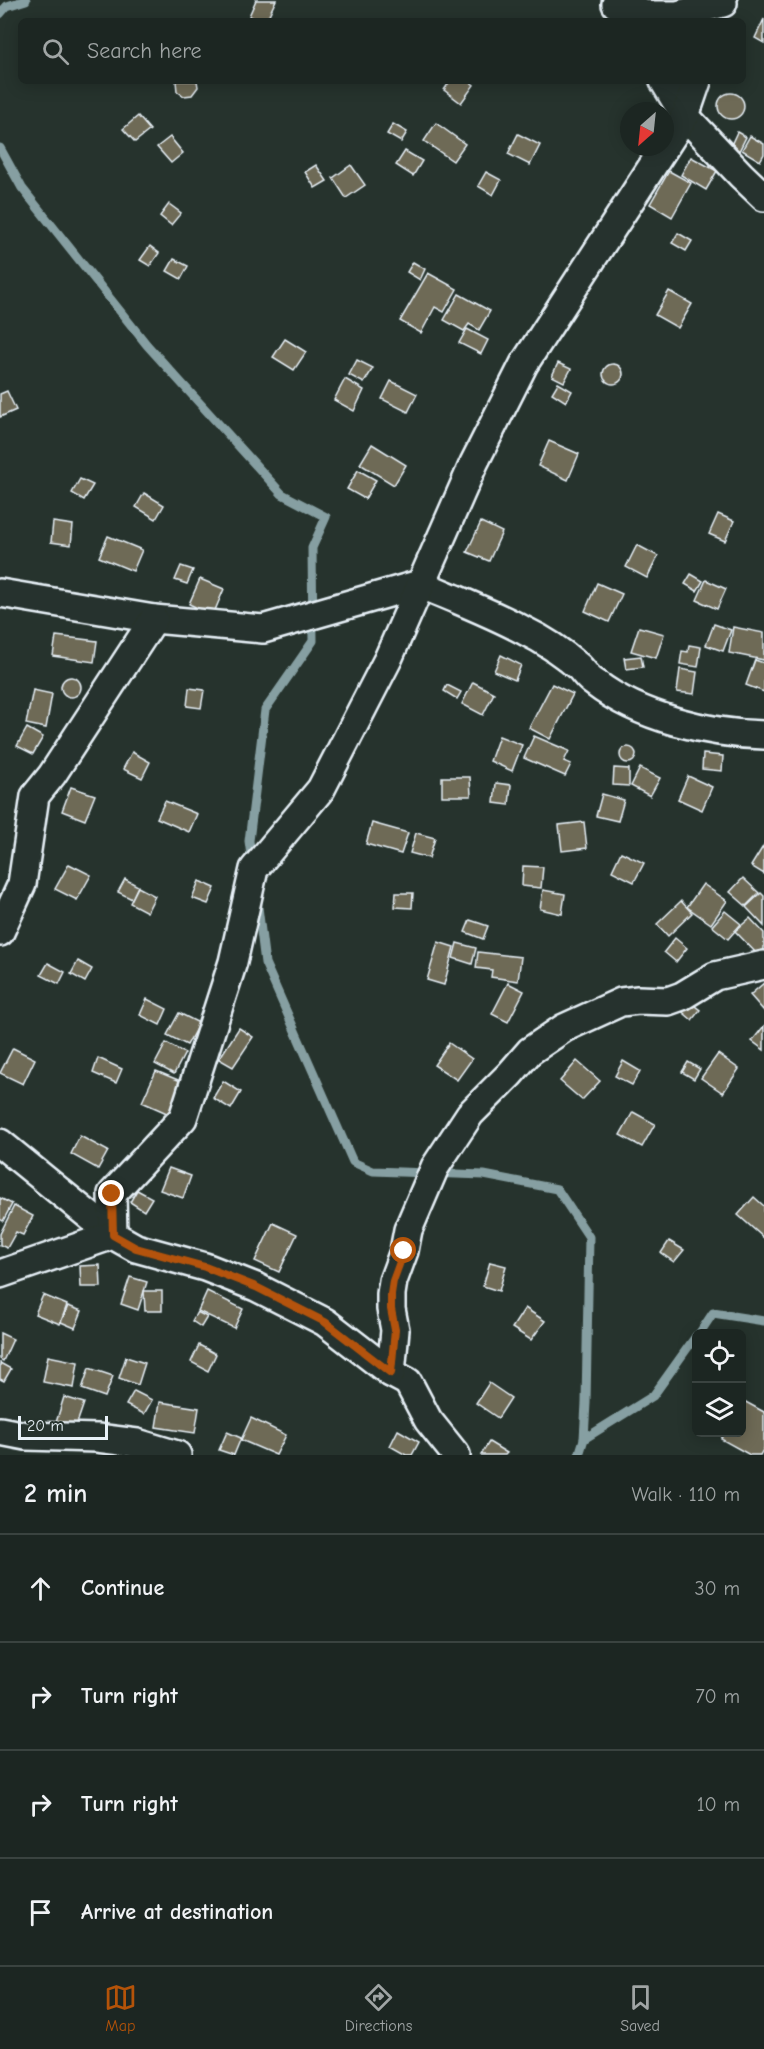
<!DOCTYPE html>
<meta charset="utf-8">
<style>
body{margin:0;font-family:"Comic Neue",sans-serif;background:#29322f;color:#f1f3f6}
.controls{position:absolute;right:18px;bottom:18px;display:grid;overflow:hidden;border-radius:9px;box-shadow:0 3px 15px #0003}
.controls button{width:54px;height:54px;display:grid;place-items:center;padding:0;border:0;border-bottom:2px solid #3a4340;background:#1c2622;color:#f1f3f6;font:30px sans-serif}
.compass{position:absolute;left:620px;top:102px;width:54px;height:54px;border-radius:50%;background:#1c2622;box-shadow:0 3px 15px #0003;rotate:207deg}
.scale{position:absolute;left:18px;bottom:15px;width:90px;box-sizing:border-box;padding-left:6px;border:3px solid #e8f1f8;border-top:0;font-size:16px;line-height:21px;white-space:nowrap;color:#e8f1f8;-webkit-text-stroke:4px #26332d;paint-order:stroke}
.stop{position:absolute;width:18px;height:18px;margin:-14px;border:4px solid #b45309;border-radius:50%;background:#fff}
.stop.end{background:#b45309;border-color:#fff;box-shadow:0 2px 6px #0008}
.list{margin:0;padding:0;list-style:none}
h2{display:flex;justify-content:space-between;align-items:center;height:78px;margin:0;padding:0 24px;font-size:26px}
h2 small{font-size:20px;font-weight:400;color:#a0a5a5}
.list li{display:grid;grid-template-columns:39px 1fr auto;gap:18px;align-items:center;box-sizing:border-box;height:108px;padding:0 24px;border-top:2px solid #3a4340}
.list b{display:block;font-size:22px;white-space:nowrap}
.list em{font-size:20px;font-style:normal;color:#a0a5a5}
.icon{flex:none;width:33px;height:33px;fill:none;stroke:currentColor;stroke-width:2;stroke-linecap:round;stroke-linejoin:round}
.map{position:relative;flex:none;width:764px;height:1455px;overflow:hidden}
.search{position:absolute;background:#1c2622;box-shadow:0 3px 15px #0003;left:18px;right:18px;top:18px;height:66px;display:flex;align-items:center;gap:15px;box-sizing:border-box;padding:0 21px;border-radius:9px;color:#a0a5a5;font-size:22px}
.sheet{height:510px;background:#1c2622}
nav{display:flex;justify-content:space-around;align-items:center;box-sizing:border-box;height:84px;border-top:2px solid #3a4340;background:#1c2622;font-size:16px;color:#a0a5a5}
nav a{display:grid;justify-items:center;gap:3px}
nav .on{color:#b45309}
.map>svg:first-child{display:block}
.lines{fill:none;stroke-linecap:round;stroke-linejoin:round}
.stream{stroke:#869fa2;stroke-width:9}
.building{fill:#6e6a57;stroke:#e8f1f8;stroke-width:1.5}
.street-casing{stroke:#e8f1f8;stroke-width:32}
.street{stroke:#26332d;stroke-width:27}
.route{stroke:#b45309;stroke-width:8}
</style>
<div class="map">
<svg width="764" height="1455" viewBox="0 0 764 1455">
<rect width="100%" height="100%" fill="#26332d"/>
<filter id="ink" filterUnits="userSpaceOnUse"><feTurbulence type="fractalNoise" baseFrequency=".0167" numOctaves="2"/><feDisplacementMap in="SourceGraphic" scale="12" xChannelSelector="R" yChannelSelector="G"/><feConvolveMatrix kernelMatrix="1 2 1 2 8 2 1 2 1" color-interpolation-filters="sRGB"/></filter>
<g filter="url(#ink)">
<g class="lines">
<g class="stream">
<path d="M0,14l7,-8 19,-6"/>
<path d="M0,148l22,40 125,157 135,149 44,23 -14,31 1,93 -48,69 -16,131 3,21"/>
<path d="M257,899l8,64 88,199 20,9 111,4 73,14 32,48 -3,166 -2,36 -5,16"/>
<path d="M699,1334l14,-21 51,8"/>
<path d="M584,1439l69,-43 43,-60"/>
</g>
</g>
<g class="building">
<path d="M256,0h20l-10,21h-7l-10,-5z"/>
<path d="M764,19v24l-9,-5z"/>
<path d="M176,81h21l1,6 -6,8 -8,1 -7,-5z"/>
<path d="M450,81h19l5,4 -13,18 -17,-13z"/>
<circle cx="731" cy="106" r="13"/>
<path d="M138,116l12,14 -15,12 -12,-13z"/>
<path d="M436,123l29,21 -12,17 -29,-20z"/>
<path d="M393,124l14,8 -6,10 -14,-8z"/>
<path d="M737,132l9,5 -7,14 -9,-4z"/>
<path d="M518,134l22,11 -10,20 -22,-11z"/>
<path d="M750,136l14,8v10l-4,7 -18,-11z"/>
<path d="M170,137l13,16 -12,10 -14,-16z"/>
<path d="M405,151l17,10 -9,15 -17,-11z"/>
<path d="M691,157l26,14 -11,19 -25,-15z"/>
<path d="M316,165l11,16 -12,7 -10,-16z"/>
<path d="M351,165l14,20 -19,13 -13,-20z"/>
<path d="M669,171l22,12 -19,34 -22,-13z"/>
<path d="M486,172l15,8 -8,15 -15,-9z"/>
<path d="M169,204l12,9 -10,12 -11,-9z"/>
<path d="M678,233l14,8 -6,10 -14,-8z"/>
<path d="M150,246l9,7 -9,13 -10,-6z"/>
<path d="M174,259l14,7 -7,13 -14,-8z"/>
<path d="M413,262l12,7 -5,11 -13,-8z"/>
<path d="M428,273l29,16 -13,23 -9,-5 -14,26 -21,-12z"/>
<path d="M669,291l23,13 -14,24 -23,-13z"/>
<path d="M459,294l31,17 -11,19 -10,-6 -5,7 -20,-11z"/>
<path d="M467,329l21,11 -7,14 -22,-11z"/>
<path d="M285,339l21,13 -12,18 -21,-13z"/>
<path d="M357,360l16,8 -9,15 -15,-8z"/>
<path d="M558,363l13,6 -7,13 -12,-6z"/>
<circle cx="613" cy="374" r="10"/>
<path d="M345,379l19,11 -10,21 -20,-11z"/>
<path d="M391,381l26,13 -9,18 -26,-13z"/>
<path d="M558,383l14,8 -6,11 -14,-9z"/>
<path d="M7,391l9,19 -16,7v-23z"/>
<path d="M549,441l30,13 -11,26 -30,-14z"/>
<path d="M372,444l34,21 -12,20 -34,-21z"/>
<path d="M358,470l18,10 -11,19 -18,-10z"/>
<path d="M80,479l13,6 -9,15 -12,-7z"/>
<path d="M144,493l20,12 -8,14 -20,-12z"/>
<path d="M718,514l16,7 -9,20 -16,-7z"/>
<path d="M53,522l20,3 -2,20 -20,-3z"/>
<path d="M481,522l21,10 -13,29 -22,-9z"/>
<path d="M108,536l34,14 -9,21 -34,-14z"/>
<path d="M637,545l21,11 -11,22 -21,-11z"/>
<path d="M181,566l12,4 -6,14 -12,-4z"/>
<path d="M691,574l12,7 -6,10 -12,-7z"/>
<path d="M200,579l24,10 -11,26 -24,-11z"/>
<path d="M706,580l20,9 -9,20 -20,-9z"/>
<path d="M597,583l25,11 -13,28 -24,-11z"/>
<path d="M714,624l17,6 -8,21 -17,-6z"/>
<path d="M639,627l25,7 -8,24 -25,-7z"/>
<path d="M733,627l31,6v27l-35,-7z"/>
<path d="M56,636l41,5 -3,21 -41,-6z"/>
<path d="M689,645l12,2 -3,20 -18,-3 2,-13 6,1z"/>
<path d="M501,655l20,10 -6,15 -21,-9z"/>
<path d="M641,656l2,11 -17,2 -2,-11z"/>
<path d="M755,660l9,3v29l-18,-7z"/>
<path d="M680,669l17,3 -3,22 -17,-2z"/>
<circle cx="71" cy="687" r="10"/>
<path d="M473,682l21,11 -11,22 -21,-11z"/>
<path d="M552,684l21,10 -23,45 -21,-11z"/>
<path d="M447,685l14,7 -4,7 -13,-8z"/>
<path d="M189,688l15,2 -3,18 -14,-2z"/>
<path d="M33,690l19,4 -6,34 -20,-4z"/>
<path d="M27,728l16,9 -10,17 -16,-8z"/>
<path d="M499,736l23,9 -10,26 -22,-10z"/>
<path d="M534,736l35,15 -5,10 7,3 -6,12 -41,-18z"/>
<circle cx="628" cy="755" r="8"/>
<path d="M132,752l18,10 -8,16 -19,-9z"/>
<path d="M703,754l20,2 -1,15 -20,-2z"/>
<path d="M614,768l15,1v17l-16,-1z"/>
<path d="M640,768l20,10 -10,18 -19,-10z"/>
<path d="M688,776l24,11 -10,23 -24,-11z"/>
<path d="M442,777h28l1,19h-29z"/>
<path d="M496,783l15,2 -2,20 -15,-2z"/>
<path d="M71,787l24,8 -10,25 -23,-9z"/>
<path d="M602,794l22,6 -6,21 -22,-5z"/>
<path d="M165,801l32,13 -8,18 -32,-14z"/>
<path d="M584,822l3,26 -25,3 -3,-26z"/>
<path d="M372,823l36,10 -7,21 -35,-10z"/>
<path d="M416,833l19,5 -6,20 -19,-5z"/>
<path d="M764,845v29l-13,-8z"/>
<path d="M621,852l23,11 -10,19 -22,-11z"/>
<path d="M69,864l22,11 -14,25 -22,-11z"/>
<path d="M523,866l20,1 -2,21 -19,-2z"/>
<path d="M743,878l16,15 -13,13 -16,-14z"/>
<path d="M125,879l13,7 -6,13 -14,-7z"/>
<path d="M199,881l16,7 -7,16 -16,-6z"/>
<path d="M703,884l24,17 -16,23 -24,-17z"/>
<path d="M138,887l17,9 -8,16 -17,-9z"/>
<path d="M543,890l22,4 -3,20 -22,-5z"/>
<path d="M396,893h17l-1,15 -17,-1z"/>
<path d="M761,893l3,3v30l-18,-19z"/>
<path d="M681,901l11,12 -24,23 -11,-12z"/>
<path d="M725,911l16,13 -13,15 -16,-13z"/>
<path d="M750,918l14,15v19l-5,4 -24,-25z"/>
<path d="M470,920l18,6 -5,13 -18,-7z"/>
<path d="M675,938l12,10 -11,14 -12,-10z"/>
<path d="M438,942l16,5 -10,38 -17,-5z"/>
<path d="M457,943l19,5 -4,16 -19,-6z"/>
<path d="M478,952l43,5 -3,24 -27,-4 1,-7 -16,-2z"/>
<path d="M78,961l14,8 -7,13 -14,-8z"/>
<path d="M48,963l17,9 -6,12 -18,-9z"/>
<path d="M508,983l16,8 -16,31 -16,-8z"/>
<path d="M764,983v28l-14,-16z"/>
<path d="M147,999l20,10 -7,16 -20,-10z"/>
<path d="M687,1000l13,10 -8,10 -13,-11z"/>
<path d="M179,1013l20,10 -12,22 -20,-10z"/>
<path d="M764,1026v24l-12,-9z"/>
<path d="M239,1028l14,9 -20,30 -14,-8z"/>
<path d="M166,1043l19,10 -11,21 -19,-10z"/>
<path d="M449,1043l23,16 -15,21 -23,-15z"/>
<path d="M13,1048l22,11 -12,25 -23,-11z"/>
<path d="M718,1054l21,15 -16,24 -22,-15z"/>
<path d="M98,1058l24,11 -6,14 -23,-10z"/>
<path d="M577,1061l23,20 -18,19 -22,-19z"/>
<path d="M623,1061l17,10 -8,14 -17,-9z"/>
<path d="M688,1062l12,7 -6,10 -12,-7z"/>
<path d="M156,1071l27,11 -14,32 -27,-12z"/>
<path d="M223,1081l18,11 -10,17 -18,-11z"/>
<path d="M633,1112l22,12 -13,23 -22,-12z"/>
<path d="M80,1136l28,15 -10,18 -27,-15z"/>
<path d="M169,1168l22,8 -8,22 -23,-8z"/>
<path d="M137,1190l15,8 -8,13 -14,-9z"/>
<path d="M754,1197l10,9v32l-26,-23z"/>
<path d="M0,1198l12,6 -9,17 -3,-2z"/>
<path d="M14,1206l19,10 -10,19 -7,-3 -9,16 -7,-3v-11z"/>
<path d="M273,1223l24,11 -18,38 -24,-11z"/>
<path d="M669,1241l15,9 -10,12 -13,-9z"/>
<path d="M490,1262l16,4 -7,25 -16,-5z"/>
<path d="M100,1265l1,22h-20l-1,-21z"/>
<path d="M130,1277l17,5 -9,28 -17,-6z"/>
<path d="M144,1291h18v20h-17z"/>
<path d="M207,1291l36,18 -9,19 -36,-17z"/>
<path d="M43,1295l24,10 -7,19 -25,-10z"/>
<path d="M68,1306l14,5 -7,17 -14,-6z"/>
<path d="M525,1308l20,13 -14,19 -19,-12z"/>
<path d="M197,1312l10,5 -6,10 -9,-6z"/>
<path d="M0,1333l13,6 -10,22 -3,-2z"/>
<path d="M199,1345l17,9 -8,17 -17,-9z"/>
<path d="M48,1356l30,6 -4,26 -31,-6z"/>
<path d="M126,1357l19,6 -7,22 -19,-7z"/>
<path d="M0,1363l11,6 -7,12 -4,-2z"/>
<path d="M89,1368l24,8 -8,21 -23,-8z"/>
<path d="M489,1383l22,15 -13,20 -22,-15z"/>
<path d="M134,1391l18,9 -8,14 -18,-9z"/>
<path d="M64,1397l20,6 -11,32 -19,-6z"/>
<path d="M742,1400l22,12v36l-4,7h-10l-29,-16 4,-7h17z"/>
<path d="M160,1402l39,6 -4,25 -39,-6z"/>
<path d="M251,1418l35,17 -10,20 -35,-15z"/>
<path d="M398,1430l21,12 -7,13h-6l-16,-9z"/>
<path d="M227,1432l14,6 -7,17 -15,-5z"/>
<path d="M489,1442l18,11 -2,2h-24z"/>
</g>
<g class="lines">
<g class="street-casing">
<g id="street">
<path d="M616,4l34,11h27l46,-12"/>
<path d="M664,81l21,35 56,59 23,22"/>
<path d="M0,593l154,26 109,10 157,-45c35,15 72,29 105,47 19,9 38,22 54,36 5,5 9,12 16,16 44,34 114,51 169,52"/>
<path d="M0,932l22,-48 13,-88 17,-21 102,-156"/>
<path d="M0,1143l113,92"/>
<path d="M113,1235l-1,-41 71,-76 50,-156 21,-93 67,-80 67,-130 86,-196 50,-99 161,-248 12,-35"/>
<path d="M0,1274l113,-39 23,13 69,19 51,20 69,35 66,51 17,9 20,38 28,35"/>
<path d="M391,1373l4,-43 -4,-21v-15l2,-13 11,-30 4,-21 27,-63 35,-53 40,-40 20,-23 34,-23 57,-26 17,-2 30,1 14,-5 33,-20 49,-11"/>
<path d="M0,1431l26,5 71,2 40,5 40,12"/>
</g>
</g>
<use href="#street" class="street"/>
</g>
</g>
<g class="lines" filter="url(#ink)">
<path class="route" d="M112,1194l1,41 23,13 69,19 51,20 69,35 66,51 4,-43 -4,-21v-15l2,-13 11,-30"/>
</g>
</svg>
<div class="controls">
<button><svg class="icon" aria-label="locate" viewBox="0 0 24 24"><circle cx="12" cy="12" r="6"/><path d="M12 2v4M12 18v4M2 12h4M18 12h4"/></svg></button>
<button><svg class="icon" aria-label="layers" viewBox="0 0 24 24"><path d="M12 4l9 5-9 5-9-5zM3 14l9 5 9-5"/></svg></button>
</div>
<svg class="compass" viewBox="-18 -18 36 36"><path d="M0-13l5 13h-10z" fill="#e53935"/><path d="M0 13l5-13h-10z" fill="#a0a5a5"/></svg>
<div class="scale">20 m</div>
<div class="stop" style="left:404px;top:1251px"></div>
<div class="stop end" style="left:112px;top:1194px"></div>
<div class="search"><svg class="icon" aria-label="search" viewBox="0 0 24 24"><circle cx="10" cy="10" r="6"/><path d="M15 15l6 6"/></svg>Search here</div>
</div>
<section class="sheet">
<h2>2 min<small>Walk · 110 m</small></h2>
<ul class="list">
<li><svg class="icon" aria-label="ahead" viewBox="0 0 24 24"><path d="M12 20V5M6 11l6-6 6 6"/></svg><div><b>Continue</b></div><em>30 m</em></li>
<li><svg class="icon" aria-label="right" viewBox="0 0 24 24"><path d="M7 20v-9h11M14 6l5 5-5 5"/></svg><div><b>Turn right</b></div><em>70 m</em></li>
<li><svg class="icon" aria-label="right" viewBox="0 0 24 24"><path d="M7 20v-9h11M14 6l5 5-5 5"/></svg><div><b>Turn right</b></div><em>10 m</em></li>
<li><svg class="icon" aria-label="arrive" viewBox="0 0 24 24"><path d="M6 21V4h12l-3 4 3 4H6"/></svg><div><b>Arrive at destination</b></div></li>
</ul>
</section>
<nav>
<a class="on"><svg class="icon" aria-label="map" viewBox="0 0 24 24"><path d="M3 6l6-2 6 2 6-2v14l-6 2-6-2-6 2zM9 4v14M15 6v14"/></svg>Map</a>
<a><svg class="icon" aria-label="directions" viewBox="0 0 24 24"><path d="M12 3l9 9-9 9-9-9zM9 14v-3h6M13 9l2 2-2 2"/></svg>Directions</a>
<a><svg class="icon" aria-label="saved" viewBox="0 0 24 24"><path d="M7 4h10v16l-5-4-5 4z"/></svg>Saved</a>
</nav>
